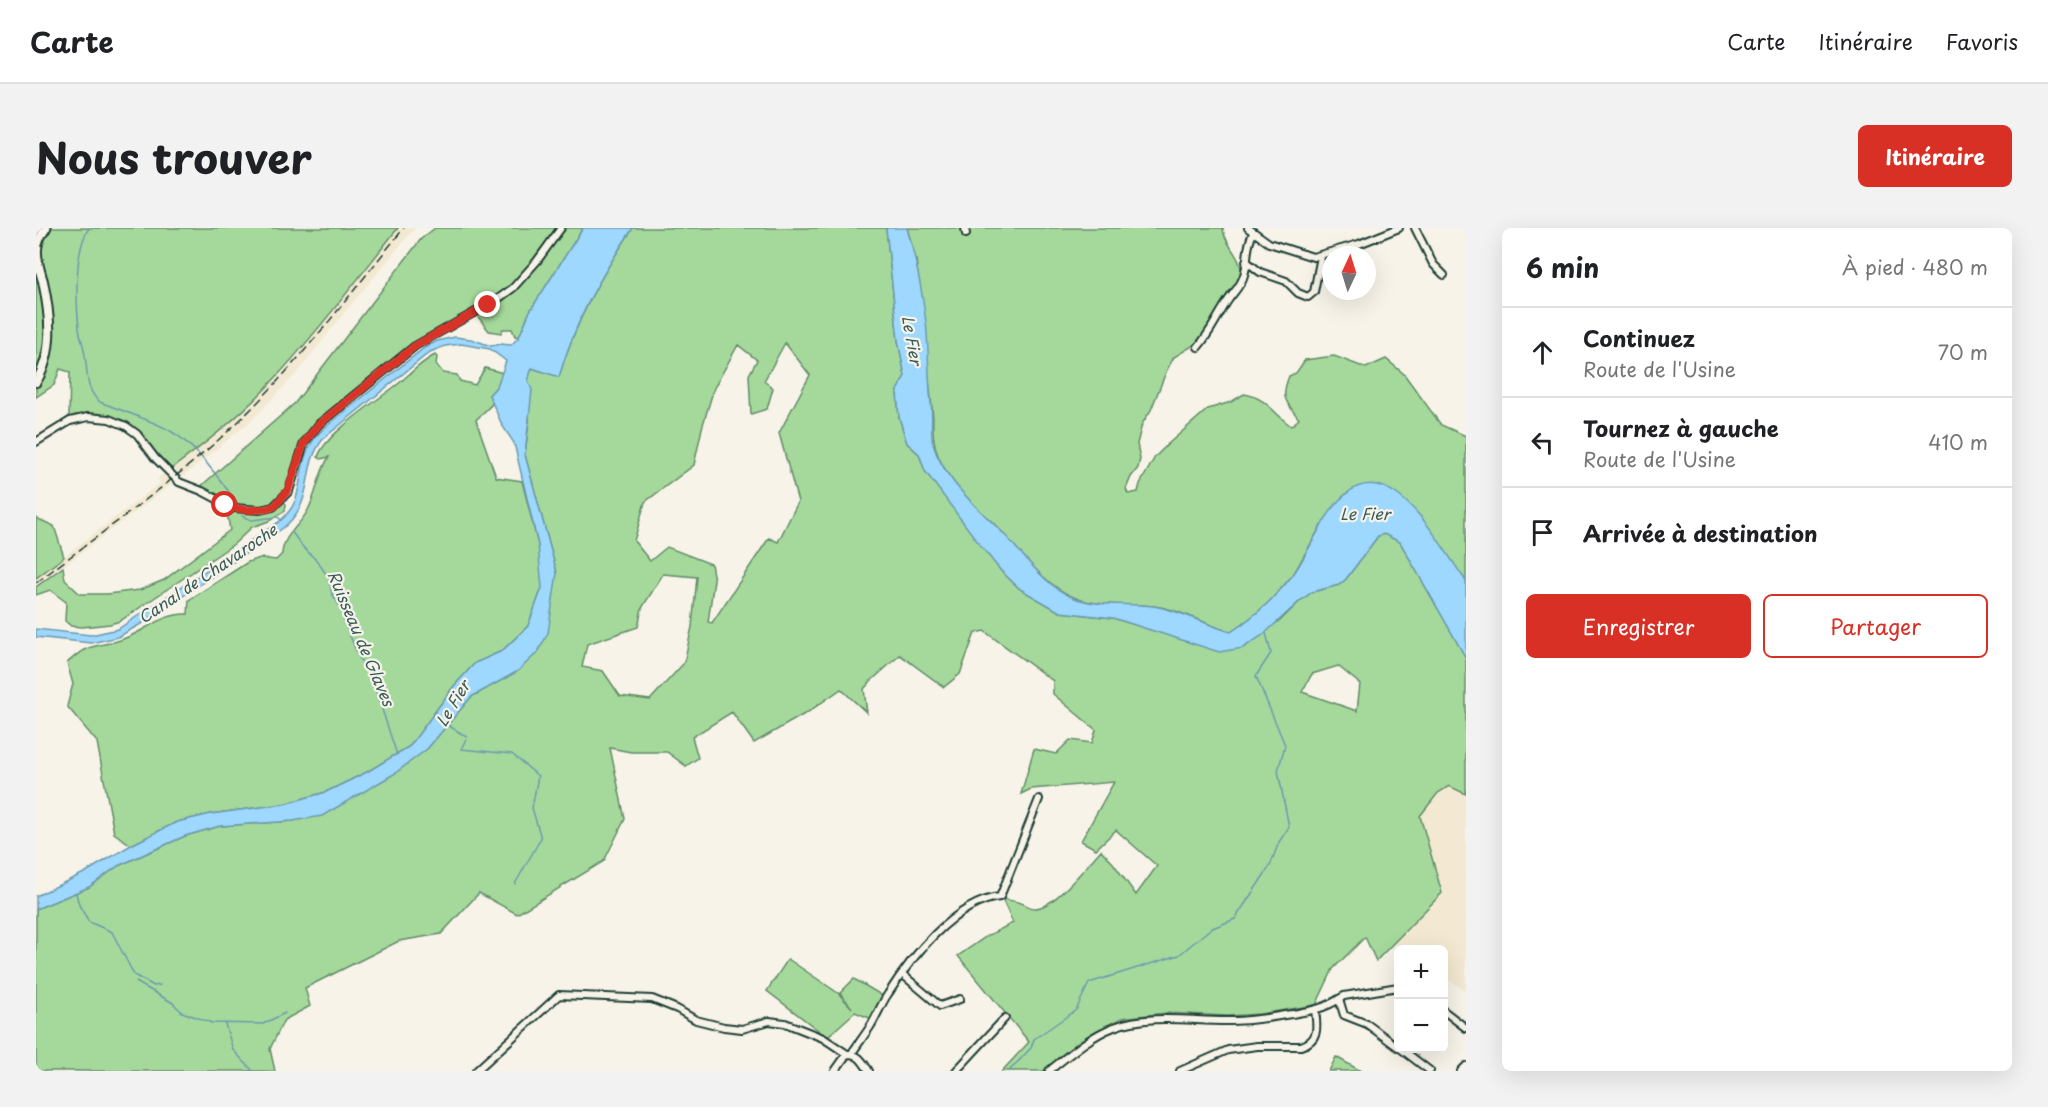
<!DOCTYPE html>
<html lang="fr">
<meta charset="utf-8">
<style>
body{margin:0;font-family:"Playpen Sans",sans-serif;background:#f2f2f2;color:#202124}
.controls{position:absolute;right:18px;bottom:18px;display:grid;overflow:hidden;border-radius:9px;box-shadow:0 6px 24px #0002}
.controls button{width:54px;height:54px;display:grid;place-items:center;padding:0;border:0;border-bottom:2px solid #e0e0e0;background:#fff;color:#202124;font:30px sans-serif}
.compass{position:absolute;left:1286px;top:18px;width:54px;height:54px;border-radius:50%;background:#fff;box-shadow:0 6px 24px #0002;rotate:4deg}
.stop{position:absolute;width:18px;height:18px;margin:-14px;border:4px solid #d93025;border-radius:50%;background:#fff}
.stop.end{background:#d93025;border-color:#fff;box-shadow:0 2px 6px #0008}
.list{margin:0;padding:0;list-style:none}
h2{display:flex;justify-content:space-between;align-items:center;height:78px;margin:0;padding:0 24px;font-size:26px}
h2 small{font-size:20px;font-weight:400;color:#757577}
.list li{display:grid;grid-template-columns:39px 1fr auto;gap:18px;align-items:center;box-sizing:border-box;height:90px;padding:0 24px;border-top:2px solid #e0e0e0}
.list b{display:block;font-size:22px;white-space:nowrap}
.list p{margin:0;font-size:20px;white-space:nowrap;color:#757577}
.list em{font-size:20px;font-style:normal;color:#757577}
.actions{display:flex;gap:12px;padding:18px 24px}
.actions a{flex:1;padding:14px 0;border:2px solid #d93025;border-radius:9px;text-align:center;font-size:21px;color:#d93025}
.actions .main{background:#d93025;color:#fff}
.icon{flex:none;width:33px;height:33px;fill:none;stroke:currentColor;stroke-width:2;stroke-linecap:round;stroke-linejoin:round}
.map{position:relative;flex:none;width:1430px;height:843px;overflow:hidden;border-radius:9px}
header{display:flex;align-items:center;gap:36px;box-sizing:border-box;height:84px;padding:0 30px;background:#fff;border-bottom:2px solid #e0e0e0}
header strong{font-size:28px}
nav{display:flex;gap:33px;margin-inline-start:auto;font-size:21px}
.intro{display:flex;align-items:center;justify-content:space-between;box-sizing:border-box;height:144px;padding:0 36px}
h1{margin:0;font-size:42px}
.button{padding:15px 27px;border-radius:9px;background:#d93025;color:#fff;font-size:21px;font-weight:700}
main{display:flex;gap:36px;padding:0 36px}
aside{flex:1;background:#fff;border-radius:9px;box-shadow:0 6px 24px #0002}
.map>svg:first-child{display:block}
.built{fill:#f3e9d2}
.green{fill:#a5d99b;stroke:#628b68;stroke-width:1.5;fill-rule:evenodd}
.water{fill:#9ed8fe;stroke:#6b9aad;stroke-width:1.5}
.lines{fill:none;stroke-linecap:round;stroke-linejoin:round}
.stream{stroke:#6b9aad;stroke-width:1.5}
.minor-casing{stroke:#1f3d34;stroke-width:10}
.tertiary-casing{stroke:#1f3d34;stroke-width:12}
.minor{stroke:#f7f3e8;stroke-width:6}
.tertiary{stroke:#f7f3e8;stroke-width:8}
.rail{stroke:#1f3d34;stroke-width:1.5;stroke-dasharray:9 4.5;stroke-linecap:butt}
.route{stroke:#d93025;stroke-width:8}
.labels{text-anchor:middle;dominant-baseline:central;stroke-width:4.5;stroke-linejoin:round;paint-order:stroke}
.water-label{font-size:16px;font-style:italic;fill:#385c5c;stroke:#f7f3e8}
</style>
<header>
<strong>Carte</strong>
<nav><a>Carte</a><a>Itinéraire</a><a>Favoris</a></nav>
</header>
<div class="intro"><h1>Nous trouver</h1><a class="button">Itinéraire</a></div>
<main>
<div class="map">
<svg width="1430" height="843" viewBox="0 0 1430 843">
<rect width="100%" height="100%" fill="#f7f3e8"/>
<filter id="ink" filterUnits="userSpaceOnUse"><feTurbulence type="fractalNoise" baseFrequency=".0167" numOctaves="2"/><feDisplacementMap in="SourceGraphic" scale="12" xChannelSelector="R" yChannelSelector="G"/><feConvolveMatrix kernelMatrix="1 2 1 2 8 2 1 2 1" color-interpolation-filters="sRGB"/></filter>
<g filter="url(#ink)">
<g class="built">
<path d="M362,0h17l-71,85 -45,58 -48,50 -70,57 -10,-9 46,-34 48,-46 31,-35z"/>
<path d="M129,244l8,11 -137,104v-9l124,-95 -3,-4z"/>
<path d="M1413,558l17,8v197l-22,-13v-28l-42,-1 -8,-7 48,-49 -22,-77 18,-23z"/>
</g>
<g class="green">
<path d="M0,0h362c-43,54 -85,110 -132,160 -29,31 -61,56 -95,81 -34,-36 -46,-63 -102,-51l1,-46 -10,-3 -6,16 -18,12z"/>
<path d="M399,0h148l-53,83 -11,26 -4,-1 -3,-7h-9l-2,4 -12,-2 -17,-22 -40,24 -117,92 -16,21 -12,43 -7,10 6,5 -1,7 -16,10 -17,6 -18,17 -114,77 -10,3 -28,3 -11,-1 -6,-5 1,-19 -16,-12 -14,5v-8l27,-20 2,13 15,14h27l33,-4 24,-10 66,-50 -5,-29 -25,-14 95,-84 126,-164z"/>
<path d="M597,0h253l12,112 7,36 -8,15 2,26 8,26 12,11 6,17 76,100 19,18 40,23 53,6 106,33 61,-30 20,-20 12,-9 27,-7 7,-6 32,-43 6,-2 16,8 66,116v136l-17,-8 -11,7 -18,23 22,77 -66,68 -11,-24 -32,32 -17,36 -56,9 -33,2 -61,-3 -45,5 -20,12 -47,41h-52l27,-29 -71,-86 29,-20 26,-13 -11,-24c6,1 13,2 19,4 4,1 8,5 13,5 20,1 54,-44 67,-58l12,13 23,32 21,-29 -41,-36 -20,19 -15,-8 33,-59 -83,7 -10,5 13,-45 22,5 14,-14 22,3 4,-13 -43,-36v-13l-69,-50 -9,2 -15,41 -16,13 -44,-32 -29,26 -7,8 3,24 -26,-24 -33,23 -54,31 -22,-31 -40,25 6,21 -12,8 -19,-14h-36l-21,-4 15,71 -21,42 -87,53 -38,-21 -38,41 -42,7 -94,47 5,18 -26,14 -14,29 5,22h-239v-162l53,-22 29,-21 67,-30 35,-10 73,-5 134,-72 44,-52 47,-26 39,-98 -32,-118 4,-34 -1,-40 3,-13 28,8c17,-56 41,-99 74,-148zM749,115l25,32 -31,58 19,69 -20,40 -9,-4 -57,85 -4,-1 6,-42 -3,-16 -44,-17 -17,14 -16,-20 11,-39 49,-37 8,-37 12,-40 24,-43 19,15 -8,15 2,39 16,-5 6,-21 -9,-7zM627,346l34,3 -5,50 -8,36 -34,37 -30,-4 -17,-25 -21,-4 5,-23 51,-17 4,-19zM1302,438l22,18 -3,27 -55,-19 10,-18z"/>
<path d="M871,0h316c0,16 22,30 18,50l-18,25 -11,22 -13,17 -25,15 -8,15 -15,38 -9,14 -5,20 3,15 -2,9 -7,9 -5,12 2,5 10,-2 2,-8 15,-27 13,-13 40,-35 23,-7 13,-8c22,3 30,20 47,32l8,-7c-13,-18 -19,-20 -10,-43l7,-3 9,-13 29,-4 32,12 20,-9 18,15 37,51 25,11v146l-45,-65 -99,7 -29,51 -31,35 -31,22c-26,-8 -51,-23 -78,-26 -26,-3 -52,2 -77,-8 -30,-11 -54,-44 -75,-67 -19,-20 -41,-36 -55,-60 -11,-17 -14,-33 -13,-53l-17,-159z"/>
<path d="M399,127l2,2 -1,7 7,9 14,2 3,6 15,4 10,-17 18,5 -6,13 -8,9 4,8 -17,17 20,57 26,4 16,64 4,25v18l-14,38 -26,25 -27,12 -21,23 -44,60 -43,26 -41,20 -42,12 -73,10 -34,8 -46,23 -17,-12 -17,-91 -30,-36 6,-22 -6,-21c6,-5 12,-11 19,-14 12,-5 25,-5 37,-10 23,-8 39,-26 65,-25l1,-14 59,-38 12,-4 16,2 6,-6c1,-19 18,-28 26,-44 9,-17 10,-36 21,-53l-8,2 -3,-2c7,-23 60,-57 80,-73 12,-10 23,-22 37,-29z"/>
<path d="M0,290l18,8 10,31 -28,21z"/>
<path d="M752,731l50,34 14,15 -12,-15 14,-14 29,17 -11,23 -17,-7 -28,25 -60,-46z"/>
<path d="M1300,829l25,14h-32z"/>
</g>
<g class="water">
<path d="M547,0h50c-33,49 -57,91 -74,149l-27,-9 -4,12 4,10 -7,65 32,118 -9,60 -10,19 -20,19 -47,26 -44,52 -33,25 -72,42 -29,5 -73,5 -35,10 -67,30 -29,21 -53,22v-13l50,-24 45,-27 46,-23 34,-8 73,-10 42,-12 41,-20 43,-26 44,-60 21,-23 27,-12 26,-25 14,-38 -4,-43 -24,-102 -12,-18 -13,-30 8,-9 9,-25 -16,-12 -29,-5 -16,2 -15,6 -106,86c-26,31 -5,64 -45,93l-133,90 -28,16 -27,6 -55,-6v-8l55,6 27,-6 162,-108c23,-20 17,-39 25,-64 3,-11 10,-20 18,-28l101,-81 13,-7 18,-4 16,2 20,7 10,-2 10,1 8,-8 11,-26z"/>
<path d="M850,0h21c9,31 15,62 19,94 3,27 2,54 5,81 2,13 -1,29 2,41 11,36 41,60 67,86 22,22 45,58 77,69 25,8 50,4 76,7 28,4 52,19 78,26 26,-18 41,-31 61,-56 25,-33 50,-123 106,-81 28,21 46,55 66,83l2,4v76l-66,-116 -16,-8 -6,2 -32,43 -7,6 -27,7 -12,9 -37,34 -20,13 -24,4 -106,-34 -53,-6 -40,-23 -19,-18 -21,-26 -55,-74 -6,-17 -12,-11 -8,-26 -2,-26 8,-15 -7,-36z"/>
</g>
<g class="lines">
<g class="stream">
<path d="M53,0c-15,22 -13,74 -10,100 1,9 5,18 6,28 3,17 0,34 15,46 20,8 41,15 61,24 34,15 56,51 78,79"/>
<path d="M206,288l9,4 27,-3 3,3"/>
<path d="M255,303l11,15 15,15 12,17 3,16 11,17 1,10 13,32 19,38 21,64"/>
<path d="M410,496l21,13 -6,12 51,5 26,22 -6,32 9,30 -26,46"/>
<path d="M40,665l3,12 10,17 23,10 22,43 20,11 6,-1"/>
<path d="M100,754l37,21 9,9 30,11 51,1 22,-11"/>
<path d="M189,796l8,26 20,21"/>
<path d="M973,843l22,-23 3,-9 42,-29 13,-27 90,-28 31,-26 25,-10 35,-53 9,-24 10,-15 -11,-56 7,-26 -29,-69 15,-23 -5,-20"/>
</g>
<g class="minor-casing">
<g id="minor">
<path d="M929,0l1,6"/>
<path d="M1212,0l21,15 44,14 46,-13 40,-16"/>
<path d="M1379,0l18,36 11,11"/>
<path d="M1210,33l14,11 26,9 12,12 10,4 6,-5 7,-36"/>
<path d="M1162,119c13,-15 20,-32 31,-48 6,-8 13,-15 15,-24 5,-16 1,-25 9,-42"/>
<path d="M0,214l34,-21 18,-4 21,2 17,7 11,8 18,24 24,24 23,9 32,17 26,2 13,-3 16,-16 15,-48 15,-19 96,-78 80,-45 18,-13 24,-27 24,-33"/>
<path d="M866,746l38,32 20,-7"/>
<path d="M1303,771l5,-3 54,-9"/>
<path d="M1408,783l22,17"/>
<path d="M1364,820l30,23"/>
<path d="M816,825c6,-9 12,-17 18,-26 7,-11 11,-23 18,-33 23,-36 66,-92 112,-97l39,-98"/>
<path d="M440,843l83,-76 93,4 25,10 19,11 28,7 18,2 27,-8 16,2 38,15 24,16"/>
<path d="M799,843l12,-17c11,-1 16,8 22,17"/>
<path d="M920,843l49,-53"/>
<path d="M1013,843c20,-16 41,-35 65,-44 38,-14 79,-5 118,-6 21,0 40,-4 60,-7 17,-3 32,-5 47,-15l5,16 23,9 31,23"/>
<path d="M1144,843l48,-21 29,-4h44c19,-6 16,-20 14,-36"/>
<path d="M1425,843l5,-5"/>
</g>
</g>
<g class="tertiary-casing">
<path id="tertiary" d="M0,154c19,-31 14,-67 7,-101 -3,-10 -7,-21 -6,-32 0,-8 4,-14 9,-21"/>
</g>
<use href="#minor" class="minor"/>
<use href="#tertiary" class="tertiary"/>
<path class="rail" d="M0,355c68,-53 140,-102 203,-162 61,-59 111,-127 165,-193"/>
</g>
</g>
<g class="lines" filter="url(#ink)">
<path class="route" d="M189,277l9,3 14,2 19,-1 8,-3 13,-16 16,-47 15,-19 96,-78 73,-41"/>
</g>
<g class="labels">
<g class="water-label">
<text transform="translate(877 112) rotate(80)">Le Fier</text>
<text x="1329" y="285">Le Fier</text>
<text transform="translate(171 345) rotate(-34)">Canal de Chavaroche</text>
<text transform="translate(326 410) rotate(67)">Ruisseau de Glaves</text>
<text transform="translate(416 475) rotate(-59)">Le Fier</text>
</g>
</g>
</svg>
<div class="controls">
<button>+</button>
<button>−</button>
</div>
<svg class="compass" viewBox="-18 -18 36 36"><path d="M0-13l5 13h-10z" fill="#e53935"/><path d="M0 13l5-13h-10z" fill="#757577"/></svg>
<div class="stop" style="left:189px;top:277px"></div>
<div class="stop end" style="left:452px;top:77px"></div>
</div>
<aside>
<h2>6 min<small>À pied · 480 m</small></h2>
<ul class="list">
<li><svg class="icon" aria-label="ahead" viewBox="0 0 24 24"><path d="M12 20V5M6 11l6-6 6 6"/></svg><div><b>Continuez</b><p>Route de l'Usine</p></div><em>70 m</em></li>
<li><svg class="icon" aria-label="left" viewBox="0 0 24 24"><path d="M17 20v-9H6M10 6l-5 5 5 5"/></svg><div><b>Tournez à gauche</b><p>Route de l'Usine</p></div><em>410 m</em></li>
<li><svg class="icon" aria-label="arrive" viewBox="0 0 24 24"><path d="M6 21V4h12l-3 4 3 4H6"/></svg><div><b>Arrivée à destination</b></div></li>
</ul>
<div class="actions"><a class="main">Enregistrer</a><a>Partager</a></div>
</aside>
</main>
